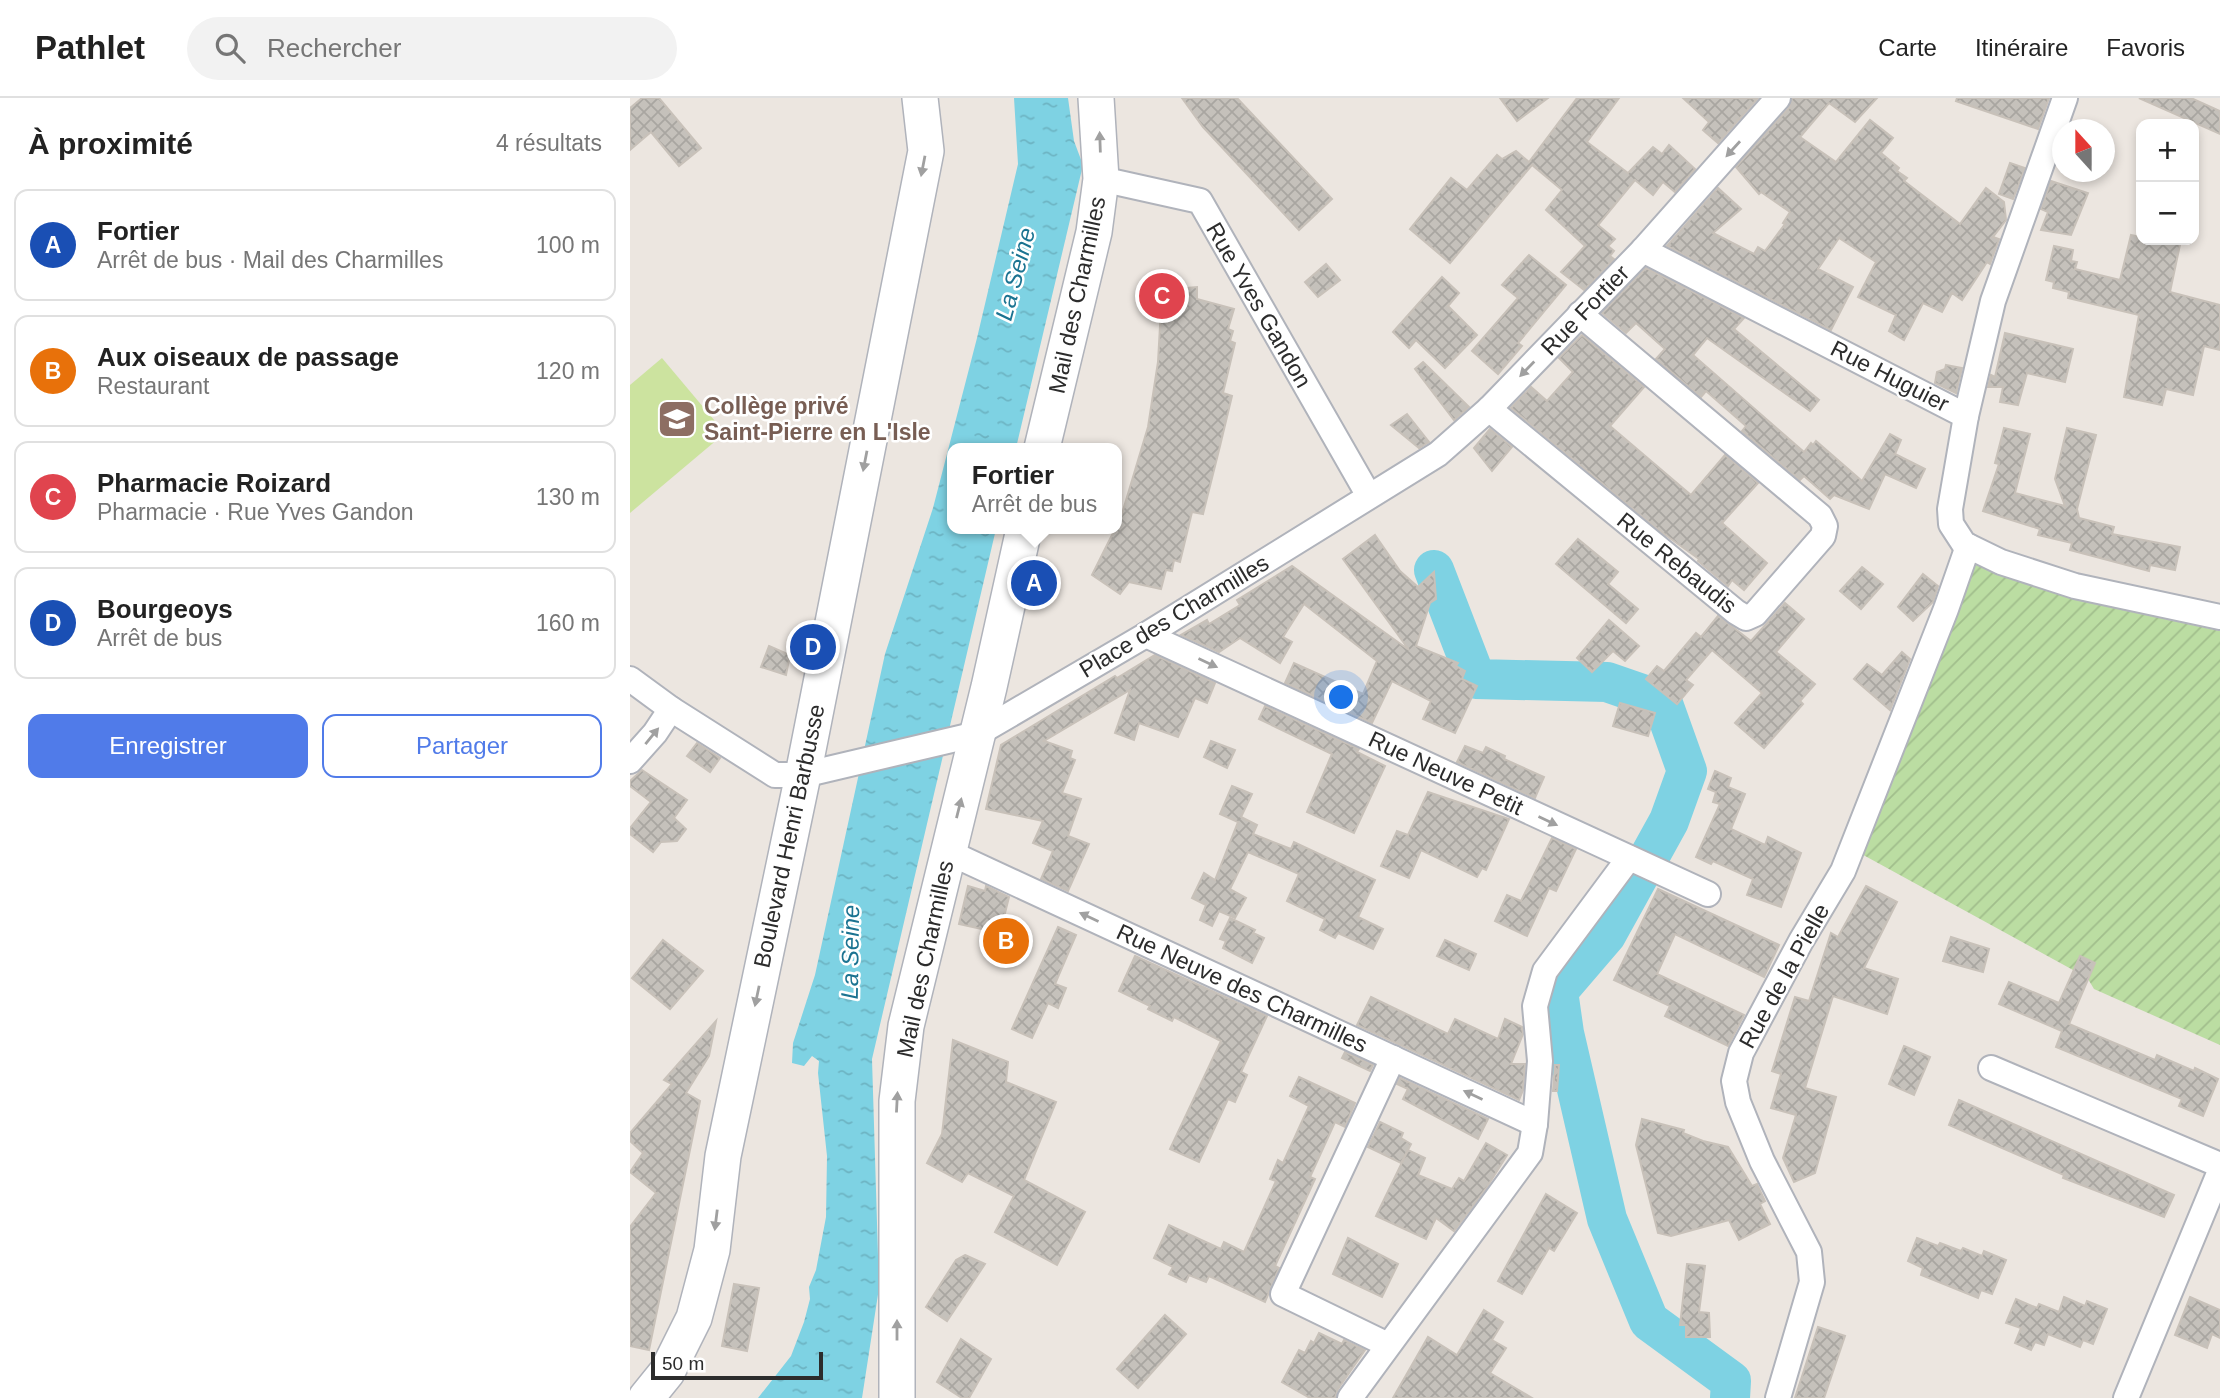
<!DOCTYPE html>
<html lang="fr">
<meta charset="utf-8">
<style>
body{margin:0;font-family:Arial,sans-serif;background:#f2f2f2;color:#222}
.controls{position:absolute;right:21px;top:21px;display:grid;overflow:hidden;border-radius:14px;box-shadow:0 4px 10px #0003}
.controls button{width:63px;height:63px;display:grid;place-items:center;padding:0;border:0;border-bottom:2px solid #e0e0e0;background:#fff;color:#222;font:35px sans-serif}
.compass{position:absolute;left:1422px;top:21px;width:63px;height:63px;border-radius:50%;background:#fff;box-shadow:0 4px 10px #0003;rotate:339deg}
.scale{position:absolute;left:21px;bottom:18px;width:172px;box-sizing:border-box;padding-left:7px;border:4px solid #2c2c2c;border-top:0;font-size:19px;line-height:24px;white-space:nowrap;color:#2c2c2c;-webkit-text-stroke:5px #fff;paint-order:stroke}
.you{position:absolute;left:712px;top:600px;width:24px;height:24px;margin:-18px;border:5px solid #fff;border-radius:50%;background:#1a73e8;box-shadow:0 0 0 10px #1a73e833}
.badge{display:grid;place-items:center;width:46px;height:46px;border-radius:50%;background:#507be9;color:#fff;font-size:23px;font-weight:700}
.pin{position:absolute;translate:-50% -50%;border:4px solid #fff;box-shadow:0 2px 7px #0006}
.popup{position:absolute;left:317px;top:345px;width:175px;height:91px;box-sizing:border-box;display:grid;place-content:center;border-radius:14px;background:#fff;filter:drop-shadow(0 2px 5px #0005);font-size:23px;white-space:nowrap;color:#767676}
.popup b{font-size:26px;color:#222}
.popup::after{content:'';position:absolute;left:50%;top:100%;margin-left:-14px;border:14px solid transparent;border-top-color:#fff}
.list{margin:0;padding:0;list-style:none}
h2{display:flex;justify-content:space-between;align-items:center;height:91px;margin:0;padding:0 28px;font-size:30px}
h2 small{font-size:23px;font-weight:400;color:#767676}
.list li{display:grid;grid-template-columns:46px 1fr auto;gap:21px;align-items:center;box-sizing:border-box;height:112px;margin:0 14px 14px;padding:0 14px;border:2px solid #e0e0e0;border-radius:14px}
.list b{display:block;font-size:26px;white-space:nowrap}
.list p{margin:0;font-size:23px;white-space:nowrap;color:#767676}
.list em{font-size:23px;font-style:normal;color:#767676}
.actions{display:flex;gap:14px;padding:21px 28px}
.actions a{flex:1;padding:16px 0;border:2px solid #507be9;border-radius:14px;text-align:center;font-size:24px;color:#507be9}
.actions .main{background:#507be9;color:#fff}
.icon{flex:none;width:38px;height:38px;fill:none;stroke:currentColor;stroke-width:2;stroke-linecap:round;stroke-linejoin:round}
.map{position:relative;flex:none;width:1590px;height:1300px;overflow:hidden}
header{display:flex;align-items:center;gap:42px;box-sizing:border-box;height:98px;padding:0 35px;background:#fff;border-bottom:2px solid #e0e0e0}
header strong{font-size:33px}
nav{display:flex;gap:38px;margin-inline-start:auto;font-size:24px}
.search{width:490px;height:63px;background:#f2f2f2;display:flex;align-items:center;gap:18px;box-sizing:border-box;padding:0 24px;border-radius:38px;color:#767676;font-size:26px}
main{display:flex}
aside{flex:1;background:#fff}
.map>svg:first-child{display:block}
.garden{fill:url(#garden-furrows)}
.pitch{fill:#cce39f}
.water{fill:url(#water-ripples)}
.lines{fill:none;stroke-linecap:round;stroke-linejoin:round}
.river{stroke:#7ed2e3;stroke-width:40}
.building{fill:url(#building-cross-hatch);stroke:#c8c1b9;stroke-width:2}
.minor-casing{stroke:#b0b3bb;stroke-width:28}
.secondary-casing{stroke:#b0b3bb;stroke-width:38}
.minor{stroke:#fff;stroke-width:24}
.secondary{stroke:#fff;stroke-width:35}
.oneway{fill:#a0a0a0}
.labels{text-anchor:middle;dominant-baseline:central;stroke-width:5;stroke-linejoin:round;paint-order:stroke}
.street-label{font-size:23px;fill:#2c2c2c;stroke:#fff}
.education-label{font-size:23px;font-weight:bold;fill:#785e54;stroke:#fff;text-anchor:start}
.water-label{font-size:24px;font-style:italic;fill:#1b7391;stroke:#fff}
</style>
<header>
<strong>Pathlet</strong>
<div class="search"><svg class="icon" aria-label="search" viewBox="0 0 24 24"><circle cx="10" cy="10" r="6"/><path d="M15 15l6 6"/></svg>Rechercher</div>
<nav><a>Carte</a><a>Itinéraire</a><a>Favoris</a></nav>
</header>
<main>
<aside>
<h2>À proximité<small>4 résultats</small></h2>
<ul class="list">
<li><span class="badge" style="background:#1a4fb4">A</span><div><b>Fortier</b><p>Arrêt de bus · Mail des Charmilles</p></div><em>100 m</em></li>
<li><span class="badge" style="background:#e8710a">B</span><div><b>Aux oiseaux de passage</b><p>Restaurant</p></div><em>120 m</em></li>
<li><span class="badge" style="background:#e0444e">C</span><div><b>Pharmacie Roizard</b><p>Pharmacie · Rue Yves Gandon</p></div><em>130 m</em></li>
<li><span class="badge" style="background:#1a4fb4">D</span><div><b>Bourgeoys</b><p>Arrêt de bus</p></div><em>160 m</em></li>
</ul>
<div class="actions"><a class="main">Enregistrer</a><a>Partager</a></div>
</aside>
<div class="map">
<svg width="1590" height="1300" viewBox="0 0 1590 1300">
<defs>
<pattern id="garden-furrows" width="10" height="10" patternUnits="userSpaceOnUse" patternTransform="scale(1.75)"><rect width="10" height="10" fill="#bbdda2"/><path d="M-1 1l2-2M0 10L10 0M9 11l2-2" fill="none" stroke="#a1be8c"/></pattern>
<pattern id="water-ripples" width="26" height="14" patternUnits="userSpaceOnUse" patternTransform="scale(1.75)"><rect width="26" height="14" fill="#7ed2e3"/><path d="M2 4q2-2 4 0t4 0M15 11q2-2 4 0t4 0" fill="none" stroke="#6db4c3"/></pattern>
<pattern id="building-cross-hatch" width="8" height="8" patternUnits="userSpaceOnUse" patternTransform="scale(1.75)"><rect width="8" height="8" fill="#c5c1bb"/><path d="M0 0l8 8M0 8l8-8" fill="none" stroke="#a9a6a1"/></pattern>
</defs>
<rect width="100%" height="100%" fill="#ece6e0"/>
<path class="garden" d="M1340,463l130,44 120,26v414l-126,-56 -6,-10 -15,-9 -217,-119z"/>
<path class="pitch" d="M32,260l63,75 -95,80v-128z"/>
<path class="water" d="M384,0h54l6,43 9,24 -67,283h-64v81h44l-124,530 7,229 -17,110h-104l33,-42 13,-34 6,-23 -1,-12 7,-17 10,-53 1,-61 -9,-83 1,-12 -7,-5 -8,10 -12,-3 1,-20 22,-68 70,-321 48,-146 44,-170 41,-174z"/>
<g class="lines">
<path class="river" d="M804,472l42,109 131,3 55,19 25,70 -18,50 -63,114 -48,56 6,42 43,186 42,102 82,60 -1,17"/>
</g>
<g class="building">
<path d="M12,0h17l42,50 -22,18 -28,-34 -21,18v-42z"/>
<path d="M552,0h55l95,101 -33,31 -96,-103z"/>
<path d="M870,0h48l-31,23z"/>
<path d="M947,0h42l-32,44 41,31 25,-26 9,7 7,-9 26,24 -20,23 -12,-10 -10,13 -18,-15 -37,45 17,14 -7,7 6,5 -4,5 4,3 -30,31 -23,-18 24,-26 -39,-36 16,-20 -30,-25 -82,98 -40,-34 41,-51 16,12 30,-35 5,4 14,-8 13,11z"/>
<path d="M1053,0h75l-40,45 -15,-13 6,-8z"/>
<path d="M1162,0h85l-22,24 -26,-19 -29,34 36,25 34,-42 23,18 -12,15 18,15 -2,3 10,7 -3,3 56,43 26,-36 18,14 2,18 -13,17 6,2 -9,25 -3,-2 -25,38 -10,-7 -10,19 -19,-9 -19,37 -15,-9 7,-16 -38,-18 18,-35 -37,-24 -21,31 35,18 -22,43 -164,-84 51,-58 23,21 -28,24 41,21 4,-7 7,4 20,-27 -2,-1 7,-11 -29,-20 -2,2 -23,-27 53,-59z"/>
<path d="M1327,0h92l-11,31 -82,-28z"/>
<path d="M1509,0h52l29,13v23z"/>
<path d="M1380,65l15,5 -12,31 -14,-5z"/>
<path d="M1421,83l37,12 -17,42 -30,-5 7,-18 -7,-3z"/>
<path d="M1501,137l10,2v3h40l-11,52 50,13v45l-16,-4 -11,49 -27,-6 -4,16 -38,-8 15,-82 -71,-17 1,-6 -16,-4 1,-6 -8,-2 8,-34 19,4 -2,11 6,1 -2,7 45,11z"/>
<path d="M899,157l37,30 -48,58 4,3 -24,28 -26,-23 46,-53 -16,-13z"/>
<path d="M696,166l14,16 -22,17 -13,-15z"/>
<path d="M1016,170l98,50 -10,11 85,71 -9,11 -103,-73 -14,17 111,97 7,-9 2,2 3,-4 46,40 28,-47 11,6 -6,14 30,15 -9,19 -31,-14 -16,35 -35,-14 -4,4 -26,-23 -4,4 -58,-49 4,-5 -40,-35 -5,6 -45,-38 9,-10 -29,-26 -10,10 -24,-20z"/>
<path d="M812,179l17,16 -11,13 29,29 -32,33 -29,-28 -7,8 -16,-16z"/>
<path d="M567,189v12l37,10 -6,20 5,2 -3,10 5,2 -12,50 9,3 -12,50 -17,68 -11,-2 -12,50 -6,-2 -2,11 -6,-1 -5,19 -32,-7 -9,12 -28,-19 29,-58 27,-90 10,-65 4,-72z"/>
<path d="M1375,235l68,16 -8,33 -38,-9 -9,32 -18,-3 3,-15h-15l3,-12 4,2z"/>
<path d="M952,237l62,52 -34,39 81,69 34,-40 33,28 -36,40 45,40 -23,27 -12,-10 -4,6 -30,-25 1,-2 -39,-28 -149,-123 20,-21 16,14 26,-29 -14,-14z"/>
<path d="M793,264l46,45 -15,13 -39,-51z"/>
<path d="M1316,267l16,3 -6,25 -21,-10 2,-11 8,-3z"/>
<path d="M777,316l22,28 -10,6 -28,-23z"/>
<path d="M1374,330l26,6 -15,59 50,13 -10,-27 12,-51 29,7 -19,74 2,9 35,9 -2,7 68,13 -5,23 -25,-5 -1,6 -79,-21 2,-7 -34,-8 2,-6 -57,-18 16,-47 -4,-1z"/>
<path d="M860,331l22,18 -20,24 -18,-23z"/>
<path d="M745,437l25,36 18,16 16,-15 2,27 -6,4 -14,43 42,17 -2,3 9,5 -3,8 15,7 -22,47 -32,-14 8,-18 -39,-20 -20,42 -87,-40 9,-20 69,31 14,-33 -73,-57 -21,33 9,5 -12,21 -40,-25 -21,14 -38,-17 26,-15 2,4 31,-19 -3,-5 55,-34 117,84 -66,-91z"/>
<path d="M948,441l40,33 -10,12 30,25 -12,14 -70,-59z"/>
<path d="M1232,469l21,17 -22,25 -21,-18z"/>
<path d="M1293,476l15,12 -5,16 -20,19 -15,-14z"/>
<path d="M1155,505l19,16 -28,33 39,32 -15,17 3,3 -39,44 -29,-25 27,-30 -50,-43 -26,30 7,5 -16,19 -31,-25 11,-13 7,5 32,-38 5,4 17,-21 33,25z"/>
<path d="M979,522l30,26 -14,15 -12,-10 -21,21 -15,-14z"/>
<path d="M139,548l21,9 -4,20 -25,-8z"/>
<path d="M1272,554l8,7 -20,51 -36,-31 13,-15 15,11z"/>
<path d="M525,557l60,28 -8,20 -12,-5 -17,39 -39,-14 -5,17 -19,-7 15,-43 -86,51 28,10 -2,7 5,2 -13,33 19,6 -13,37 21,8 -21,47 -27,-12 12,-28 -20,-8 10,-22 -57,-12 15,-64 114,-69 2,2z"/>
<path d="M990,605l35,10 -7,23 -35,-10z"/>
<path d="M635,608l94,43 -2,3 28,14 -31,67 -47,-21 25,-58 -73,-35z"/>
<path d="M581,643l24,9 -8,18 -23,-11z"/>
<path d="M67,645l23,15 -10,14 -23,-16z"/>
<path d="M835,648l18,7 3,-6 19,9 -1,3 40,18 -9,21 -78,-36z"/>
<path d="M12,672l45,30 -13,18 12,11 -9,12 -16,1 -8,10 -23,-18v-6l21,-26 -21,-16v-5z"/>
<path d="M1085,673l16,7 -3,9 17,7 -14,35 34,16 3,-8 33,16 -20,54 -34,-12 6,-16 -40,-18 -2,3 -15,-7 24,-53 -7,-2 3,-10 -8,-3z"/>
<path d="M602,688l20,8 -11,23 16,8 -4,9 38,15 3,-7 81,38 -17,37 25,12 -10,20 -35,-16 -3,5 -15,-8 5,-11 -38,-18 12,-27 -51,-22 -18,37 16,9 -11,20 -16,-7 -7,15 -12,-6 6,-15 -14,-7 12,-25 11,7 23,-58 -18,-8z"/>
<path d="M798,694l81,27 -23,51 -4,-2 -5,9 -56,-27 -12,28 -28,-12 16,-35 11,4z"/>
<path d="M922,740l24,11 -20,42 -7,-3 -22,48 -32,-15 12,-26 14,6z"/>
<path d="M338,788l17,5 1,-5 23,11 -9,36 -41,-9z"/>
<path d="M1236,788l31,16 -33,66 34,11 -11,35 -54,-18 -28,92 31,9 -21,76 -21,9 -11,-24 13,-43 -25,-7 10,-34 -9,-3 23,-74 14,4 22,-68 7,4z"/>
<path d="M1028,791l121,56 -15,32 -89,-43 -18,40 87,41 -16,31 -63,-30 5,-10 -56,-26z"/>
<path d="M600,820l25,12 -2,3 11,5 -12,25 -29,-15 3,-7 -6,-2z"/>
<path d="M428,829l18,8 -21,49 11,4 -8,20 -10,-5 -16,35 -20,-9z"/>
<path d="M1321,839l38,12 -6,23 -40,-11z"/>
<path d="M33,842l40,31 -33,38 -38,-31z"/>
<path d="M815,842l31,14 -7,16 -32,-14z"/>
<path d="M505,858l132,60 -26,56 6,3 -12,27 -7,-3 -29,63 -29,-13 51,-108 -47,-24 -2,4 -24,-12 2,-3 -31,-15z"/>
<path d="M1450,858l15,7 -26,61 86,36 2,-5 37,16 1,-3 23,11 -15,37 -24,-10 3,-7 -126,-52 6,-16 -63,-27 10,-22 50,21z"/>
<path d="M741,899l77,37 7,-15 43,20 7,-20 17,8 1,7 -12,30h14l-2,26 -4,10 -162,-75z"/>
<path d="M86,923l-7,35 -23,37 14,8 -51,249 -19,-4v-119l26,-34 -26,-21 13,-19 -13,-12v-8l42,-49 -8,-4z"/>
<path d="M323,942l55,22 -2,20 50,20 -32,78 61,32 -28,53 -62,-33 19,-36 -46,-23 -6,9 -35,-19 15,-29z"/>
<path d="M1274,948l26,11 -16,38 -25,-11z"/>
<path d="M715,954l28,13 -3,6 -28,-13z"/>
<path d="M925,967h4l-2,26h-4z"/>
<path d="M669,979l56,26 -10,24 -10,-5 -25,55 5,2 -40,87 4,2 -14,34 -56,-26 -3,6 -17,-7 -3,7 -17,-8 4,-7 -19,-9 15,-33 52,24 3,-7 20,10 32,-71 -6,-2 8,-19 5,3 26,-57 -19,-10z"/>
<path d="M770,980l88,41 -10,20 -75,-40 5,-10 -11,-5z"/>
<path d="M1329,1002l215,95 -10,22 -101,-39 1,-3 -115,-50z"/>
<path d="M1012,1021l42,11 -1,3 20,8 25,6 24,39 5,-2 8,17 -5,3 10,20 -31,16 -10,-20 -58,16 -13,-3 -22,-88z"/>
<path d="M750,1024l23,11 -2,5 10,6 -10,19 -33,-16z"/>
<path d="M856,1045l21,12 -20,32 -33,44 -18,-13 -10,21 -50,-23 32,-66 17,8 -7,17 34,14 7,-11 5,3z"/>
<path d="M916,1096l31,19 -23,38 -5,-3 -27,46 -24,-13z"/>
<path d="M718,1140l50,26 -16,33 -49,-23z"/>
<path d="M1287,1140l21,8 2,-3 21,8 2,-3 19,8 2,-5 22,9 -14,34 -11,-4 -3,8 -57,-23 2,-7 -15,-7z"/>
<path d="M335,1157l20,9 -38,57 -21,-14 30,-47z"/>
<path d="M1057,1166l18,2 -6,46 10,1 1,24h-24v-12h-6z"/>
<path d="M104,1186l25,4 -12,63 -25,-5z"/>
<path d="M1434,1199l21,9 2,-5 20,8 -14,35 -10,-4 -3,7 -32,-13 -4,11 -9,-3 -4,8 -16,-7 6,-15 -15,-5 10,-24 21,9 2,-4 20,8z"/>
<path d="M1560,1199l30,13v28l-8,-4 -5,14 -32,-13z"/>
<path d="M854,1212l19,12 -11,18 14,8 -16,25 42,25h-139l35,-61 29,18z"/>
<path d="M535,1217l21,19 -48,54 -21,-19z"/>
<path d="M1188,1229l27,9 -21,62h-29z"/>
<path d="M689,1235l23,11 2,-4 21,10 -27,39 -3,9h-25l-28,-16 17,-32 6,3 6,-12 3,2z"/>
<path d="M331,1241l30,20 -22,39h-7l-25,-16z"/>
</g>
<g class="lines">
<g class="minor-casing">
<g id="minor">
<path d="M471,81l99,22 169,295"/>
<path d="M1013,152l323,166 -16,93 1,15 13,20 37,18 74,24 145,31"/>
<path d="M859,311l247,203 10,6 9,-4 68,-78 2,-10 -5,-10 -240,-202"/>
<path d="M1336,318l27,-115 72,-203"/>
<path d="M516,537l562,259"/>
<path d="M0,581l41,30 104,66h28l174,-41 169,-99 292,-181 51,-45 154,-159 135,-152"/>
<path d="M0,663l25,-28 16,-24"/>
<path d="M318,754l587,272"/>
<path d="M1361,970l229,97"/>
<path d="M758,1247l-105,-51 110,-236"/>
<path d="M720,1300l180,-245 5,-29 5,-63 -5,-55 10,-35 84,-113"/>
<path d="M1148,1300l34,-116 -3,-30 -47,-91 -24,-59 -4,-21 7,-28 60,-112 42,-70 103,-262 22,-63"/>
<path d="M1496,1300l94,-227"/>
</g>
</g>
<g class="secondary-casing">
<g id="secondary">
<path d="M412,350l52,-216 7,-53 -5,-81"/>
<path d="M16,1300l21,-26 27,-54 18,-68 11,-94 80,-381 123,-624 -6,-53"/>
<path d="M267,1300v-297l9,-75 83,-339 35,-158"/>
</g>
</g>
<use href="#minor" class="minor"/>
<use href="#secondary" class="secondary"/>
</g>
<defs><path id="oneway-solid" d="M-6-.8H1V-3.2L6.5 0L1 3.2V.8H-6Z" transform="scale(1.75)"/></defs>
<g class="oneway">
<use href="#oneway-solid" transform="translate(470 44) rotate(-92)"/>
<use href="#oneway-solid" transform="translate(1103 51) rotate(132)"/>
<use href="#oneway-solid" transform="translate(293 68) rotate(101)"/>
<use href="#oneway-solid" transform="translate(897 271) rotate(134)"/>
<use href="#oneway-solid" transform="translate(235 363) rotate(101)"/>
<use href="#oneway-solid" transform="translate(578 565) rotate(25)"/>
<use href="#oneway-solid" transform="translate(22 638) rotate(-51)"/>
<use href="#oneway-solid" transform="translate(329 710) rotate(-76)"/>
<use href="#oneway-solid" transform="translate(918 723) rotate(25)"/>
<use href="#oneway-solid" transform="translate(459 819) rotate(-155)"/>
<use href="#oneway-solid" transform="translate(127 898) rotate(102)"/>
<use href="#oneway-solid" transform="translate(843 997) rotate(-155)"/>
<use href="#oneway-solid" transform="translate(267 1004) rotate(-87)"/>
<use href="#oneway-solid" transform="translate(86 1122) rotate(97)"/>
<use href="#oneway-solid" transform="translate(267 1232) rotate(-90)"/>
</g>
<defs>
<g id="school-square" transform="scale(2.0125)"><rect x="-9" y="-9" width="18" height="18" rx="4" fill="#8d6e63" stroke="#fff"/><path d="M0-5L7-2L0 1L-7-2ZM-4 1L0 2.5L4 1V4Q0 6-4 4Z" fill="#fff"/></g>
</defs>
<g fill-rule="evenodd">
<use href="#school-square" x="47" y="321"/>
</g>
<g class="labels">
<g class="street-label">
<text transform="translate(447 197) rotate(-78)">Mail des Charmilles</text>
<text transform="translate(629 207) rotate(60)">Rue Yves Gandon</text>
<text transform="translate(955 212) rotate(-46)">Rue Fortier</text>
<text transform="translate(1260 278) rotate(27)">Rue Huguier</text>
<text transform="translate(1047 465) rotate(39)">Rue Rebaudis</text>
<text transform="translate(544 518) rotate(-31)">Place des Charmilles</text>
<text transform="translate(816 675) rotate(25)">Rue Neuve Petit</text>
<text transform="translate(159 738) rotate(-78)">Boulevard Henri Barbusse</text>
<text transform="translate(295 861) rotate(-78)">Mail des Charmilles</text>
<text transform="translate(1154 878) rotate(-61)">Rue de la Pielle</text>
<text transform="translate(612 890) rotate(25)">Rue Neuve des Charmilles</text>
</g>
<g class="education-label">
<text x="74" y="308">Collège privé<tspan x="74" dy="26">Saint-Pierre en L'Isle</tspan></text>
</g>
<g class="water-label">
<text transform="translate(385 176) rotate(-75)">La Seine</text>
<text transform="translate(220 854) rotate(-89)">La Seine</text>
</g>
</g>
</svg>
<div class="controls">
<button>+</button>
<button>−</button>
</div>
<svg class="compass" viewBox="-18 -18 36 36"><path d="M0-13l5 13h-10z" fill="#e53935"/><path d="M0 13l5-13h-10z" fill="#767676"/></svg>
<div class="scale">50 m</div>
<div class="you"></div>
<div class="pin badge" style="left:404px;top:485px;background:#1a4fb4">A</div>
<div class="popup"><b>Fortier</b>Arrêt de bus</div>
<div class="pin badge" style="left:376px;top:843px;background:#e8710a">B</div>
<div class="pin badge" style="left:532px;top:198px;background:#e0444e">C</div>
<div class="pin badge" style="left:183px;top:549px;background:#1a4fb4">D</div>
</div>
</main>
